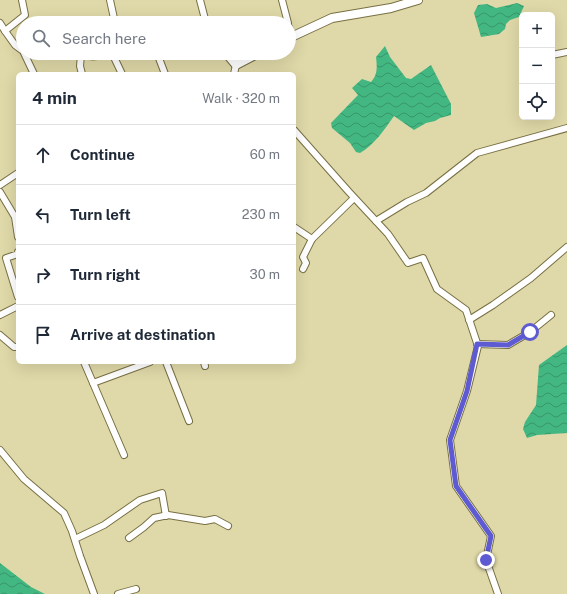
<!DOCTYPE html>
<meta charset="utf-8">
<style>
body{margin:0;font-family:"Public Sans",sans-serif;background:#f6f6f7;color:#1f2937}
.controls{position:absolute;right:12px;top:12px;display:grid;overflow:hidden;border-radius:6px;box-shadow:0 4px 16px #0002}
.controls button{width:36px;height:36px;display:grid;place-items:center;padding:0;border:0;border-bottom:1px solid #e0e1e3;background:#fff;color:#1f2937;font:20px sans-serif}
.stop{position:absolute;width:12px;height:12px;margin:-9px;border:3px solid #5e5ad2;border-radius:50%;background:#fff}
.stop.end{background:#5e5ad2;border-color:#fff;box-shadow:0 1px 4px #0008}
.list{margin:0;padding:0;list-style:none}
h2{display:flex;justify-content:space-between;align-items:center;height:52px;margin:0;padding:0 16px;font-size:17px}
h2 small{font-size:13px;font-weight:400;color:#747a83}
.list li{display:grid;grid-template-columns:26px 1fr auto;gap:12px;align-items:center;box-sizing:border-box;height:60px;padding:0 16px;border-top:1px solid #e0e1e3}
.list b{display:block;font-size:15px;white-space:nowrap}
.list em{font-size:13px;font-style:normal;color:#747a83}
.icon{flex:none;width:22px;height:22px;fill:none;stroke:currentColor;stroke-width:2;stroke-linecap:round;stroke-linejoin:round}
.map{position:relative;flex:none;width:567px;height:594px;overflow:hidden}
.search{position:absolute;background:#fff;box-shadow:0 4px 16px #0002;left:16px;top:16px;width:280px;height:44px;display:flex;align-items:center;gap:10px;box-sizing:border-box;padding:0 14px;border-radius:22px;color:#747a83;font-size:15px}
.panel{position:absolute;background:#fff;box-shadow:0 4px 16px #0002;left:16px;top:72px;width:280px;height:292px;border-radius:6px}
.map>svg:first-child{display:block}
.water{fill:url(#water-waves)}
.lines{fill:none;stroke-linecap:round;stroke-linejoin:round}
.minor-casing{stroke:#787044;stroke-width:8}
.tertiary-casing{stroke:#787044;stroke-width:10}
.minor{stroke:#fff;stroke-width:6}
.tertiary{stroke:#fff;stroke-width:8}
.route{stroke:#5e5ad2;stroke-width:5}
</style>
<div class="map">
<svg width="567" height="594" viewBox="0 0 567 594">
<defs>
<pattern id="water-waves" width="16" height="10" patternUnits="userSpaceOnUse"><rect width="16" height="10" fill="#42b781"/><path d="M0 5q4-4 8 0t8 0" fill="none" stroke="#39966a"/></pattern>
</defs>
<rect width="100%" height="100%" fill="#dfd8a8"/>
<g class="water">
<path d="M517,3l7,3 -5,11 -9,3 -4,4 -1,5 -6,5 -18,3 -7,-24 4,-8 9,-1 9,4z"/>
<path d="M385,46l5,11 16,21 5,1 20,-14 20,39v11l-11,3 -5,3 -9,2 -12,7 -20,-14c-10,14 -19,28 -34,37l-4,-1 -6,-9 -18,-15 -1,-5 27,-28 -6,-7 10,-9 9,3c7,-8 6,-15 5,-25z"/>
<path d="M567,345v88l-30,2 -10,3 -4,-9 2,-7 11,-17 3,-40z"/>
<path d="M0,563l31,24 14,7h-45z"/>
</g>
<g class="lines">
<g class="minor-casing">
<g id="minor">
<path d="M22,0l3,15 -20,16 10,14 8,6"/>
<path d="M110,0l5,23"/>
<path d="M200,0l6,23"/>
<path d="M282,0l6,23"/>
<path d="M0,23l5,8"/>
<path d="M289,27l3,10"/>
<path d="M24,53l10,21"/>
<path d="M76,53c12,4 19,5 31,0"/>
<path d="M112,53l10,21"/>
<path d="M157,53l8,21"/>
<path d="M81,55l-1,11 2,8"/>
<path d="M552,55l15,-3"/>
<path d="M234,74l2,-9"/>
<path d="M294,130l55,62 39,42 20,29 15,-5 14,31 29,21 12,36 -11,45 -17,49 6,46 35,50 -5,24 12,34"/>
<path d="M0,185l18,-12"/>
<path d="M0,192l15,25 3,20"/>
<path d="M376,221l31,-19 19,-9 51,-40 90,-25"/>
<path d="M294,227l18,12"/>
<path d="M18,252v2l-12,4 12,39"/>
<path d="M303,269l3,-6 -3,-6 9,-18 42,-41"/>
<path d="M0,315l18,-9"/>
<path d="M469,320l24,-15 38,-27 36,-31"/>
<path d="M0,335l14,12h4"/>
<path d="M477,344l31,1 22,-13 21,-17"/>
<path d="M84,362l40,93"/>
<path d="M166,362l23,59"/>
<path d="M204,362l1,4"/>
<path d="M93,383l57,-21"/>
<path d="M0,450l24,29 40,34 8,18 8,25 14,38"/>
<path d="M129,538l15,-11 10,-9 14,-3 37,6 10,-2 13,7"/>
<path d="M75,539l29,-14 36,-25 22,-7 4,23"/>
<path d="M118,594l18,-5"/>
</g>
</g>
<g class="tertiary-casing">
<g id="tertiary">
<path d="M289,38l43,-20 59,-10 27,-8"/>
<path d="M226,53l10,12 23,-12"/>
</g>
</g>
<use href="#minor" class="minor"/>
<use href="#tertiary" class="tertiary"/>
</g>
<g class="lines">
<path class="route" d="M486,560l5,-24 -35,-50 -6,-46 17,-49 10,-47 31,1 22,-13"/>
</g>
</svg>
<div class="controls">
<button>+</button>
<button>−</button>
<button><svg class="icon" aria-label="locate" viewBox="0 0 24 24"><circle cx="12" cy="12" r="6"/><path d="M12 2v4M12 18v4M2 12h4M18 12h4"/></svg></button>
</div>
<div class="stop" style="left:530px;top:332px"></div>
<div class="stop end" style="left:486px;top:560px"></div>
<div class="search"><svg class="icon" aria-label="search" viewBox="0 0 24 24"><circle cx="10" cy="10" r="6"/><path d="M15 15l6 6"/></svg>Search here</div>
<section class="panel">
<h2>4 min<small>Walk · 320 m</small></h2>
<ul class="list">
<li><svg class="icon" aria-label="ahead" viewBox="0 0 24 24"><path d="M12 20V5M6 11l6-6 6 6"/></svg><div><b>Continue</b></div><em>60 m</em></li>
<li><svg class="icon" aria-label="left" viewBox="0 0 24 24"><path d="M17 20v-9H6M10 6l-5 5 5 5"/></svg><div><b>Turn left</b></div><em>230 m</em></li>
<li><svg class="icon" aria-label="right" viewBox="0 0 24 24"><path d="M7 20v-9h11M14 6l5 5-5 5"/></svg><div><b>Turn right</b></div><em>30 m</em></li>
<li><svg class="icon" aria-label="arrive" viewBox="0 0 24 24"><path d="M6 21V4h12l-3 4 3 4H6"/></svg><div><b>Arrive at destination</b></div></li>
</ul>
</section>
</div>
